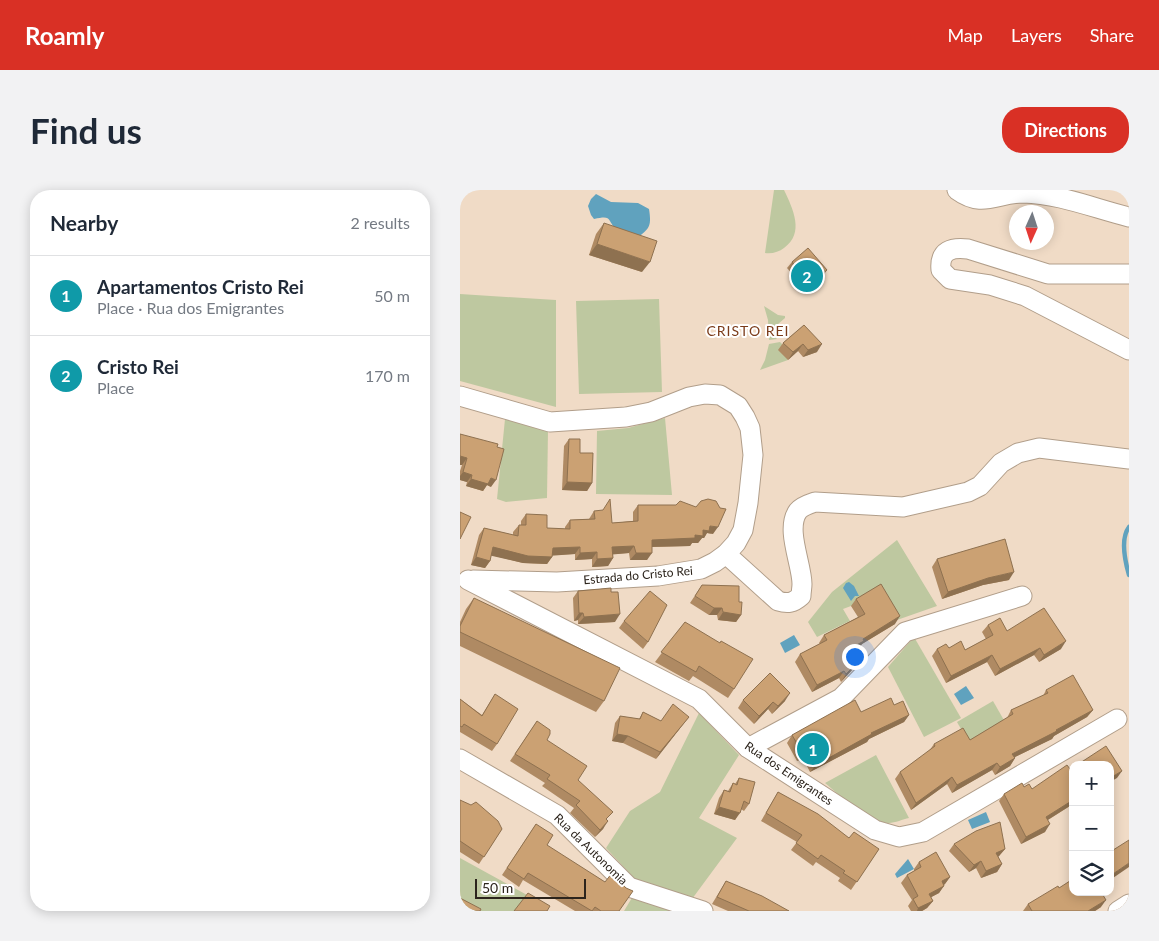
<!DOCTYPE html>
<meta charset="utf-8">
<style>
body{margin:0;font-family:Lato,sans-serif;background:#f2f2f3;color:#1f2937}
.controls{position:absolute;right:15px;bottom:15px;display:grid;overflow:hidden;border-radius:10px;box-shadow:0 2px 12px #0003}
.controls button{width:45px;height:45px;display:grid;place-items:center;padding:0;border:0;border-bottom:1px solid #e0e1e3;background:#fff;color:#1f2937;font:25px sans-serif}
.compass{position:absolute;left:549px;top:15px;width:45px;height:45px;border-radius:50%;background:#fff;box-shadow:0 2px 12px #0003;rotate:183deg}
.scale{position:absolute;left:15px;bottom:12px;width:111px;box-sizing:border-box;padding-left:5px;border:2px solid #2c241c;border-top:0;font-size:14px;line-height:18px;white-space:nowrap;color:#2c241c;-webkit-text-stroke:4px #fff;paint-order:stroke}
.you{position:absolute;left:394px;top:466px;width:18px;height:18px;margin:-12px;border:4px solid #fff;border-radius:50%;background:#1a73e8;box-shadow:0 0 0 8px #1a73e833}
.badge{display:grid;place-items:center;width:32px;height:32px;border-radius:50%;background:#d93025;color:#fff;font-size:16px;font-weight:700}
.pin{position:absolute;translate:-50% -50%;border:2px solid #fff;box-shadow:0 1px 5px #0006}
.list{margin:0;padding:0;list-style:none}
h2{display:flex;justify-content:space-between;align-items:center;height:65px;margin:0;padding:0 20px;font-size:21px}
h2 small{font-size:16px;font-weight:400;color:#747a83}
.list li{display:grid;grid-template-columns:32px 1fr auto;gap:15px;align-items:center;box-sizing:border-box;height:80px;padding:0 20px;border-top:1px solid #e0e1e3}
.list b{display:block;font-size:19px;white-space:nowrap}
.list p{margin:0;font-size:16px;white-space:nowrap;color:#747a83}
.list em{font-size:16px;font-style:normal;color:#747a83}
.icon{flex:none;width:28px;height:28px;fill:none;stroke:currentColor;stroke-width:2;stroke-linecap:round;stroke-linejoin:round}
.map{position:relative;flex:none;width:669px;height:721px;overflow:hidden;border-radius:20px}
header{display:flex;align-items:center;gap:30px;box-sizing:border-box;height:70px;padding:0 25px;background:#d93025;color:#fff}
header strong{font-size:24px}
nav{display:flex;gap:28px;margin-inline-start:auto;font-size:18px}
.intro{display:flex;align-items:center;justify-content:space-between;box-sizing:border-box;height:120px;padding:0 30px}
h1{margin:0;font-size:35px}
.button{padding:12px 22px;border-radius:20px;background:#d93025;color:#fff;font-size:18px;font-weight:700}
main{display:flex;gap:30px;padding:0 30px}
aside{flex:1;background:#fff;border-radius:20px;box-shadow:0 2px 12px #0003}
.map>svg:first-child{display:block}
.green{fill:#bec8a0}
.water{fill:#60a2be}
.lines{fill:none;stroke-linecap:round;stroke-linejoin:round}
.stream{stroke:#60a2be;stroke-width:4.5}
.minor-casing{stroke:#b19e8a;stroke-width:21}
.minor{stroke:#fff;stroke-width:19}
.wall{fill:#af8a63}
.shaded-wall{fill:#8e7150}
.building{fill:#cba173;stroke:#8e7150}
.labels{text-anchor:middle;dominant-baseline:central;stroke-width:4;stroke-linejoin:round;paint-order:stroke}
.street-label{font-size:12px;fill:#2c241c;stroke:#fff}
.neighbourhood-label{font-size:14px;letter-spacing:1px;fill:#7b3b19;stroke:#fff}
</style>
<header>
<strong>Roamly</strong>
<nav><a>Map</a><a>Layers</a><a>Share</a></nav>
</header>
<div class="intro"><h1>Find us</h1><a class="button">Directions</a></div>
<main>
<aside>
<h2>Nearby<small>2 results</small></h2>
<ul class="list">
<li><span class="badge" style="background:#0f9aa8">1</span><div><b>Apartamentos Cristo Rei</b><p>Place · Rua dos Emigrantes</p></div><em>50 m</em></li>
<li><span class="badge" style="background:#0f9aa8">2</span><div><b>Cristo Rei</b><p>Place</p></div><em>170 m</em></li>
</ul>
</aside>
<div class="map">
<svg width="669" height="721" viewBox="0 0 669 721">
<rect width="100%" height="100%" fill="#f0dbc6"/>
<g class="green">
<path d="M314,0h10c9,19 21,43 0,58 -5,4 -12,6 -19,5z"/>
<path d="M0,104l96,6v107l-96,-26z"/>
<path d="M199,109l3,93 -83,2 -3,-93z"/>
<path d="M304,116l14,9 7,1v2l-15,13 7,8 -8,1 -1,-20z"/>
<path d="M320,152l4,4 4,14 -28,10 5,-10 4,-16z"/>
<path d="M205,228l7,77 -76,-1 1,-63 31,-3z"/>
<path d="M45,229l43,11 -1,68 -41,4 -9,-3z"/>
<path d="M437,350l40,66 -40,14 -46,-14 -8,3 7,12 -33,16 -9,-15 24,-30z"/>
<path d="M454,447l47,81 -37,19 -36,-70z"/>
<path d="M533,511l20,35 -36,21 -20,-35z"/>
<path d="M239,523l40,42 -40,63 38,20 -45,61 -47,-14 -11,-7 -28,-30 24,-37 30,-19z"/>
<path d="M416,565l33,63c-6,1 -14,5 -20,5 -22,0 -48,-27 -64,-40z"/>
<path d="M0,668l67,37 -12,16h-55z"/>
<path d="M176,701l34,20h-46z"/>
</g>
<g class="water">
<path d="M136,4l15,8 27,1 11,6c3,19 0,20 -15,31 -5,-3 -14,-5 -18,-10 -9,-11 -4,-15 -22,-11l-3,-4 -3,-9 3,-7z"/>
<path d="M389,392l5,4 5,10h-4l-4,5 -8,-13 3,-5z"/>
<path d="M334,445l6,10 -15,8 -5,-10z"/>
<path d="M506,496l8,12 -13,7 -7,-11z"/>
<path d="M526,622l4,10 -18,7 -4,-9z"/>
<path d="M448,669l6,10 -17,9 -2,-4z"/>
</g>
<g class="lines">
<path class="stream" d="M669,337c-9,12 -4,34 0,48"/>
<g class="minor-casing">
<g id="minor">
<path d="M497,0c26,19 39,3 66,3 37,1 70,15 106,24"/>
<path d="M669,84h-81l-80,-25c-16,-2 -29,1 -27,21l9,9 40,6 35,11 104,54"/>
<path d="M0,206l90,26 76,-5 25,-5 38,-15 16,-3 15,1 18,11 7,11 5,11 3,27 -5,48 -5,27 -7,13 -10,11 -11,8 -14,7 -43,7 -101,6 -84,-2"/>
<path d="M266,364l52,47c10,3 15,2 23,-5 0,-4 1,-8 1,-12 0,-20 -17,-55 -4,-73 4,-5 11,-7 17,-9l88,5 65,-15 12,-6 21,-23 17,-10 21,-5 90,11"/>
<path d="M8,390l231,119 49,49 127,82 24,7 24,-5 194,-113"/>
<path d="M288,558l93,-50 64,-66 117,-36"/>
<path d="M0,569l97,56 72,72 74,24"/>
<path d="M658,721l11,-7"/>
</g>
</g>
<use href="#minor" class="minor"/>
</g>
<g class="wall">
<path d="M144,33l38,49 -53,-17 7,-21z"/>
<path d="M332,72l30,15 -16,13 -19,-22z"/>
<path d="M344,135l13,27 -14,5 -5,-6 -10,9 -10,-10 5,-7z"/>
<path d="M0,244l31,53 -4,-2 -4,6 -17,-5 1,-4 -7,-2v-9l2,-6z"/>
<path d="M109,249l11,14 12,30 -5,8 -25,-1 2,-44z"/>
<path d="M178,315l75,29 -6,-1 -3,5h-2l-4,5h-6l-2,3 -38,1 -5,13h-17l-1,-7 -16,1v4l-5,8 -16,1v-8l-17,1v-6l-23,1v2l-5,7 -24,-1 -32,-8 -1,6 -5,7 -14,-3 8,-30 5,-7 29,7v-3l6,-7h2v-4l5,-7 21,14 18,1v-2l5,-7 19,-1 5,-8 18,12 21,-2v-9z"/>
<path d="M477,369l72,21 -26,5 -41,14 -10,-32z"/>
<path d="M242,395l37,17 2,13 -5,7 -18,-2 -1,-5h-8l-19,-12z"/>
<path d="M118,401l37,31 -37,2v-4l-4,1 -1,-23z"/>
<path d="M14,408l130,103 -8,11 -136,-66v-24l6,-13z"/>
<path d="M396,409l39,25 -33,20 -3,4 -9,5 7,10 -5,7 -11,12 -2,-4 -27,14 -17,-30 5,-8 20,-10 -1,-1 5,-8 34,-18 -7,-11z"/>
<path d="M164,431l24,21 -5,7 -24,-21z"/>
<path d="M225,432l49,67 -6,9 -35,-22 -4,5 -34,-19z"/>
<path d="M528,435l19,6 54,18 -22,13 -5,-7 -39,21 -8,-14 -41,21 -14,-27 5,-7 12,-1 16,2 21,-11 -4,-7z"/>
<path d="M586,500l47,20 -6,7 -33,19 -2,3 -37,18v1l-5,8 -15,9 -3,-5 -40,23 -5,-9 -36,26 -16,-31 5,-7 29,-21 5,-7 36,-4 37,-22 4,-8 32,-14z"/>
<path d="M35,504l2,50 -5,7 -32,-19v-33l22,16z"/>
<path d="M283,510l42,1 -13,13 -4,-5 -14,15 -16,-16z"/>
<path d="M434,515l15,10 -5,7 -35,17 -2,3 -57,30 -7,-14 -6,3 -10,-18 5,-8 69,-23z"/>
<path d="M183,522l18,9 28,-4 -33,42 -33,-16 -11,-2 3,-18 5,-7 19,3z"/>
<path d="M77,531l10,19 31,40 29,40 -4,9 -8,8 -25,-24 4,-5 -32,-22 3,-3 -35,-22z"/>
<path d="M279,588l10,26 -5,7 -3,-2 -6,11 -21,-6 5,-16 5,-8 4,1 5,-8 2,1z"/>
<path d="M564,597l8,2 41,15 -25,16 -3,12 -24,12 -22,-43 5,-7z"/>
<path d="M318,602l71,46 30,11 -28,41 -13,-9 2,-3 -24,-16 -3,4 -22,-16 6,-8 -36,-21z"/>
<path d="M0,610l42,29 -23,35 -19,-12z"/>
<path d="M76,634l11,21 72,66h-44l-52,-31 -4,7 -17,-12z"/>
<path d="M494,654l51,5 -6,7 -1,1 4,7 -5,8 -16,6 -5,-10 -7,4 -20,-21z"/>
<path d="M459,672l31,15 -6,8 -5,8 -8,4 2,4 -6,7 -5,3h-11l-3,-5 4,-6 -11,-17 6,-8 7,-4v-2z"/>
<path d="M266,691l63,30h-61l-16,-7z"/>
<path d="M599,698l42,19 -6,4h-72l5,-7z"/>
</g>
<g class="shaded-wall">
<path d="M137,54l53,18 -8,10 -53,-17z"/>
<path d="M367,80l-5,7 -16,13 4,-6z"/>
<path d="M343,154l-5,7 -10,9 5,-8z"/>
<path d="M362,154l-5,8 -14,5 5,-7z"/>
<path d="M0,266l7,2 -5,7h-2z"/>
<path d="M3,282l9,3 -5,7 -7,-2v-4z"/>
<path d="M31,288l5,2 -5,7 -4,-2 -4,6 -17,-5 5,-7z"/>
<path d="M107,292l25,1 -5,8 -25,-1z"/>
<path d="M250,336l8,1 -5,7 -6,-1 -3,5h-2l-4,5h-6l-2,3 -43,1 5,-7 43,-5z"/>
<path d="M174,356l-5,7 -22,2 5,-8z"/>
<path d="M33,357l59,10 -5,7 -24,-1 -35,-8z"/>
<path d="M120,357l-5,7 -27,2 5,-8z"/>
<path d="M137,362l-5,7 -17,1 5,-7z"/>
<path d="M176,363h16l-5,7h-17z"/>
<path d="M16,367l14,4 -5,7 -14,-3z"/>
<path d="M153,368l-5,8 -16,1 5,-8z"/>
<path d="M554,382l-5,8 -26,5 -41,14 6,-7 40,-14z"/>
<path d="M254,418h8l-5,7h-8z"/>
<path d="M263,422l18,3 -5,7 -18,-2z"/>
<path d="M119,423h4l-5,7 -4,1z"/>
<path d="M160,424l-5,8 -37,2 6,-7z"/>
<path d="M440,426l-5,8 -33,20 -3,4 -17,9 5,-7 16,-11z"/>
<path d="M606,451l-5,8 -22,13 5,-7z"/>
<path d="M580,458l-6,7 -39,21 5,-7z"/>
<path d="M532,465l-5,7 -41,21 5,-7z"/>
<path d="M397,473l-5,7 -11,12 5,-8z"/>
<path d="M384,481l-5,7 -27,14 5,-7z"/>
<path d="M330,503l-5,8 -13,13 6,-8z"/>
<path d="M313,512l-5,7 -14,15 5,-8z"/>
<path d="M633,520l-6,7 -33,19 -2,3 -45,22 5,-7z"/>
<path d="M449,525l-5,7 -35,17 -2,3 -57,30 6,-7 55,-32z"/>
<path d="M229,527l-5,6 -28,36 4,-7z"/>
<path d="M157,544l11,2 -5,7 -11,-2z"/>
<path d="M348,561l-5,7 -6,3 6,-7z"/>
<path d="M555,568l-5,8 -15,9 5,-8z"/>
<path d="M537,573l-5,7 -40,23 5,-8z"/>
<path d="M662,581l-5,7 -7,4v-4z"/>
<path d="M492,587l-5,7 -36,26 5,-7z"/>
<path d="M613,610v4l-32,20 5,-7z"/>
<path d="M259,617l21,6 -5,7 -21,-6z"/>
<path d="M148,631l-5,8 -8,8 5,-7z"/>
<path d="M590,634l-5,8 -24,12 5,-7z"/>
<path d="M545,659l-6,7 -8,4 5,-7z"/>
<path d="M521,671l-5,7 -7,4 5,-7z"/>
<path d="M669,673v4l-19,13v-4z"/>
<path d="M542,674l-5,8 -16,6 5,-7z"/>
<path d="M490,687l-5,7 -8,5 5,-8z"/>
<path d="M484,696l-5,7 -15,8 5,-7z"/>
<path d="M646,710l-5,7 -6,4h-7z"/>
<path d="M473,711l-6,7 -5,3h-5l1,-3z"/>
</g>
<g class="building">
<path d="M144,33l53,18 -7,21 -53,-18z"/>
<path d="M348,58l19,22 -17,14 -18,-22z"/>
<path d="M344,135l18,19 -14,6 -5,-6 -10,8 -10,-9z"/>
<path d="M0,244l38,10 -1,3 7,2 -8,31 -5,-2 -3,6 -17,-5 1,-4 -9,-3 4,-14 -7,-2z"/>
<path d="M109,249h11v14h13l-1,30 -25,-1z"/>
<path d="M150,309l2,24 26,-2v-16h38l4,-4 16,6 5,-6 7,-2 8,2 4,7 6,1 -8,18 -8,-1 -1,5 -6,-1v6l-8,-1v3l-43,2v13h-16l-2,-7 -22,1 1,11 -16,1v-7l-17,1v-6l-27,1 -1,9 -24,-1 -35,-9 -3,14 -14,-4 8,-29 34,8 1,-11h7v-11l21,1v13l23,1v-9l25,-1 -1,-8 9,-1z"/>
<path d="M0,322l11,5 -11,22z"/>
<path d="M545,349l9,33 -26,6 -40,14 -11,-33z"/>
<path d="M421,394l19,32 -37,23 1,2 -17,9 10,13 -11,11 -2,-3 -27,14 -17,-31 27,-14 -3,-5 41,-21 -9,-15z"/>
<path d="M242,395l37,1v16h3l-1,13 -18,-3 -1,-4h-8l-19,-12z"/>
<path d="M151,398v4h7l2,22 -36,3 -1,-4h-4l-1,-22z"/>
<path d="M190,401l17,14 -19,37 -24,-21z"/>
<path d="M14,408l146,70 -16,33 -144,-69v-6z"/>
<path d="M584,418l22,33 -22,14 -4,-7 -40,21 -8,-14 -41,21 -14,-27 9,-5 3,4 12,-7 4,9 28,-15 -5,-10 12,-7 7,13z"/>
<path d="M225,432l35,21 1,-2 32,18 -19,30 -35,-23 -3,6 -35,-20z"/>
<path d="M310,483l20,20 -12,13 -5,-4 -14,14 -16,-16z"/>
<path d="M613,485l20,35 -37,20 1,1 -45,23 3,4 -15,9 -3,-4 -40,22 -5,-8 -36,26 -16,-31 35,-26 -1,-2 29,-16 7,12 43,-26 -2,-4 37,-17 -2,-3z"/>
<path d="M35,504l23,15 -21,35 -33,-20 -2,3 -2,-1v-27l22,17z"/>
<path d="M431,508l3,7 9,-4 6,14 -38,18 1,1 -56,31 -8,-14 -5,3 -11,-19 63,-35 6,12z"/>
<path d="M213,514l16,13 -29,35 -32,-16 -11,-2 3,-18 20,3 3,-7 18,9z"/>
<path d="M77,531l13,9v4l-3,6 40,26 -9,14 35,32 -7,7 2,2 -8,9 -24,-25 4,-4 -33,-22 3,-4 -35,-21z"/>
<path d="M646,556l16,25 -12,7v-13h-33z"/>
<path d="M607,575l3,4 3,-2v33l-27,17 4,7 -24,13 -22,-43 18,-11 2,4 5,-3 3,5z"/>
<path d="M279,588l16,4 -6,22 -5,-3 -4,12 -21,-6 5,-17 6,2 3,-9 4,2z"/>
<path d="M318,602l40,22 31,24 5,-6 25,17 -22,33 -14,-9 2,-2 -24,-16 -3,4 -22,-16 6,-8 -36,-22z"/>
<path d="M0,610l11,5 5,-3 22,19 4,8 -18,28 -24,-16z"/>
<path d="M540,632l5,27 -9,4 6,11 -16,7 -5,-10 -7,4 -20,-21 22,-13z"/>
<path d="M76,634l17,11 -6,10 58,37 7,-9 14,15 7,3 -14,20h-18l-6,-4 -3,4 -64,-38 -4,6 -17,-11z"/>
<path d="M669,650v23l-19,13v-24z"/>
<path d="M476,662l14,25 -8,4 2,5 -15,8 4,7 -15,7 -5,-9 5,-3 -11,-21 14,-8 -2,-5z"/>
<path d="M613,689v13h28l5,8 -18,11h-56l-4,-7 30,-18 1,2z"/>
<path d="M266,691l36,15 27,15h-40l-32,-14z"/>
<path d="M68,703l22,13 -3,5h-33z"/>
<path d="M0,708l21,11 -1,2h-20z"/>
</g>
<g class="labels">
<g class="street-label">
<text transform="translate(178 385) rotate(-5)">Estrada do Cristo Rei</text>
<text transform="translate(329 583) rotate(34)">Rua dos Emigrantes</text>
<text transform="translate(131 659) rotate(44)">Rua da Autonomia</text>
</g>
<g class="neighbourhood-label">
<text x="288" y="140">CRISTO REI</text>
</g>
</g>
</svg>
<div class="controls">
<button>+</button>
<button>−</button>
<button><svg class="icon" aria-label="layers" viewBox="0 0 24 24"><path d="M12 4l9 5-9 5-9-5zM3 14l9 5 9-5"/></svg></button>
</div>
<svg class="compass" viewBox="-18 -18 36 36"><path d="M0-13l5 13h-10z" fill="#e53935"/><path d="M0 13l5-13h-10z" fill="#747a83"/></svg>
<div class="scale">50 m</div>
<div class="you"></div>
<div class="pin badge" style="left:353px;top:559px;background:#0f9aa8">1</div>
<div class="pin badge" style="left:347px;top:86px;background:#0f9aa8">2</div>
</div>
</main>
